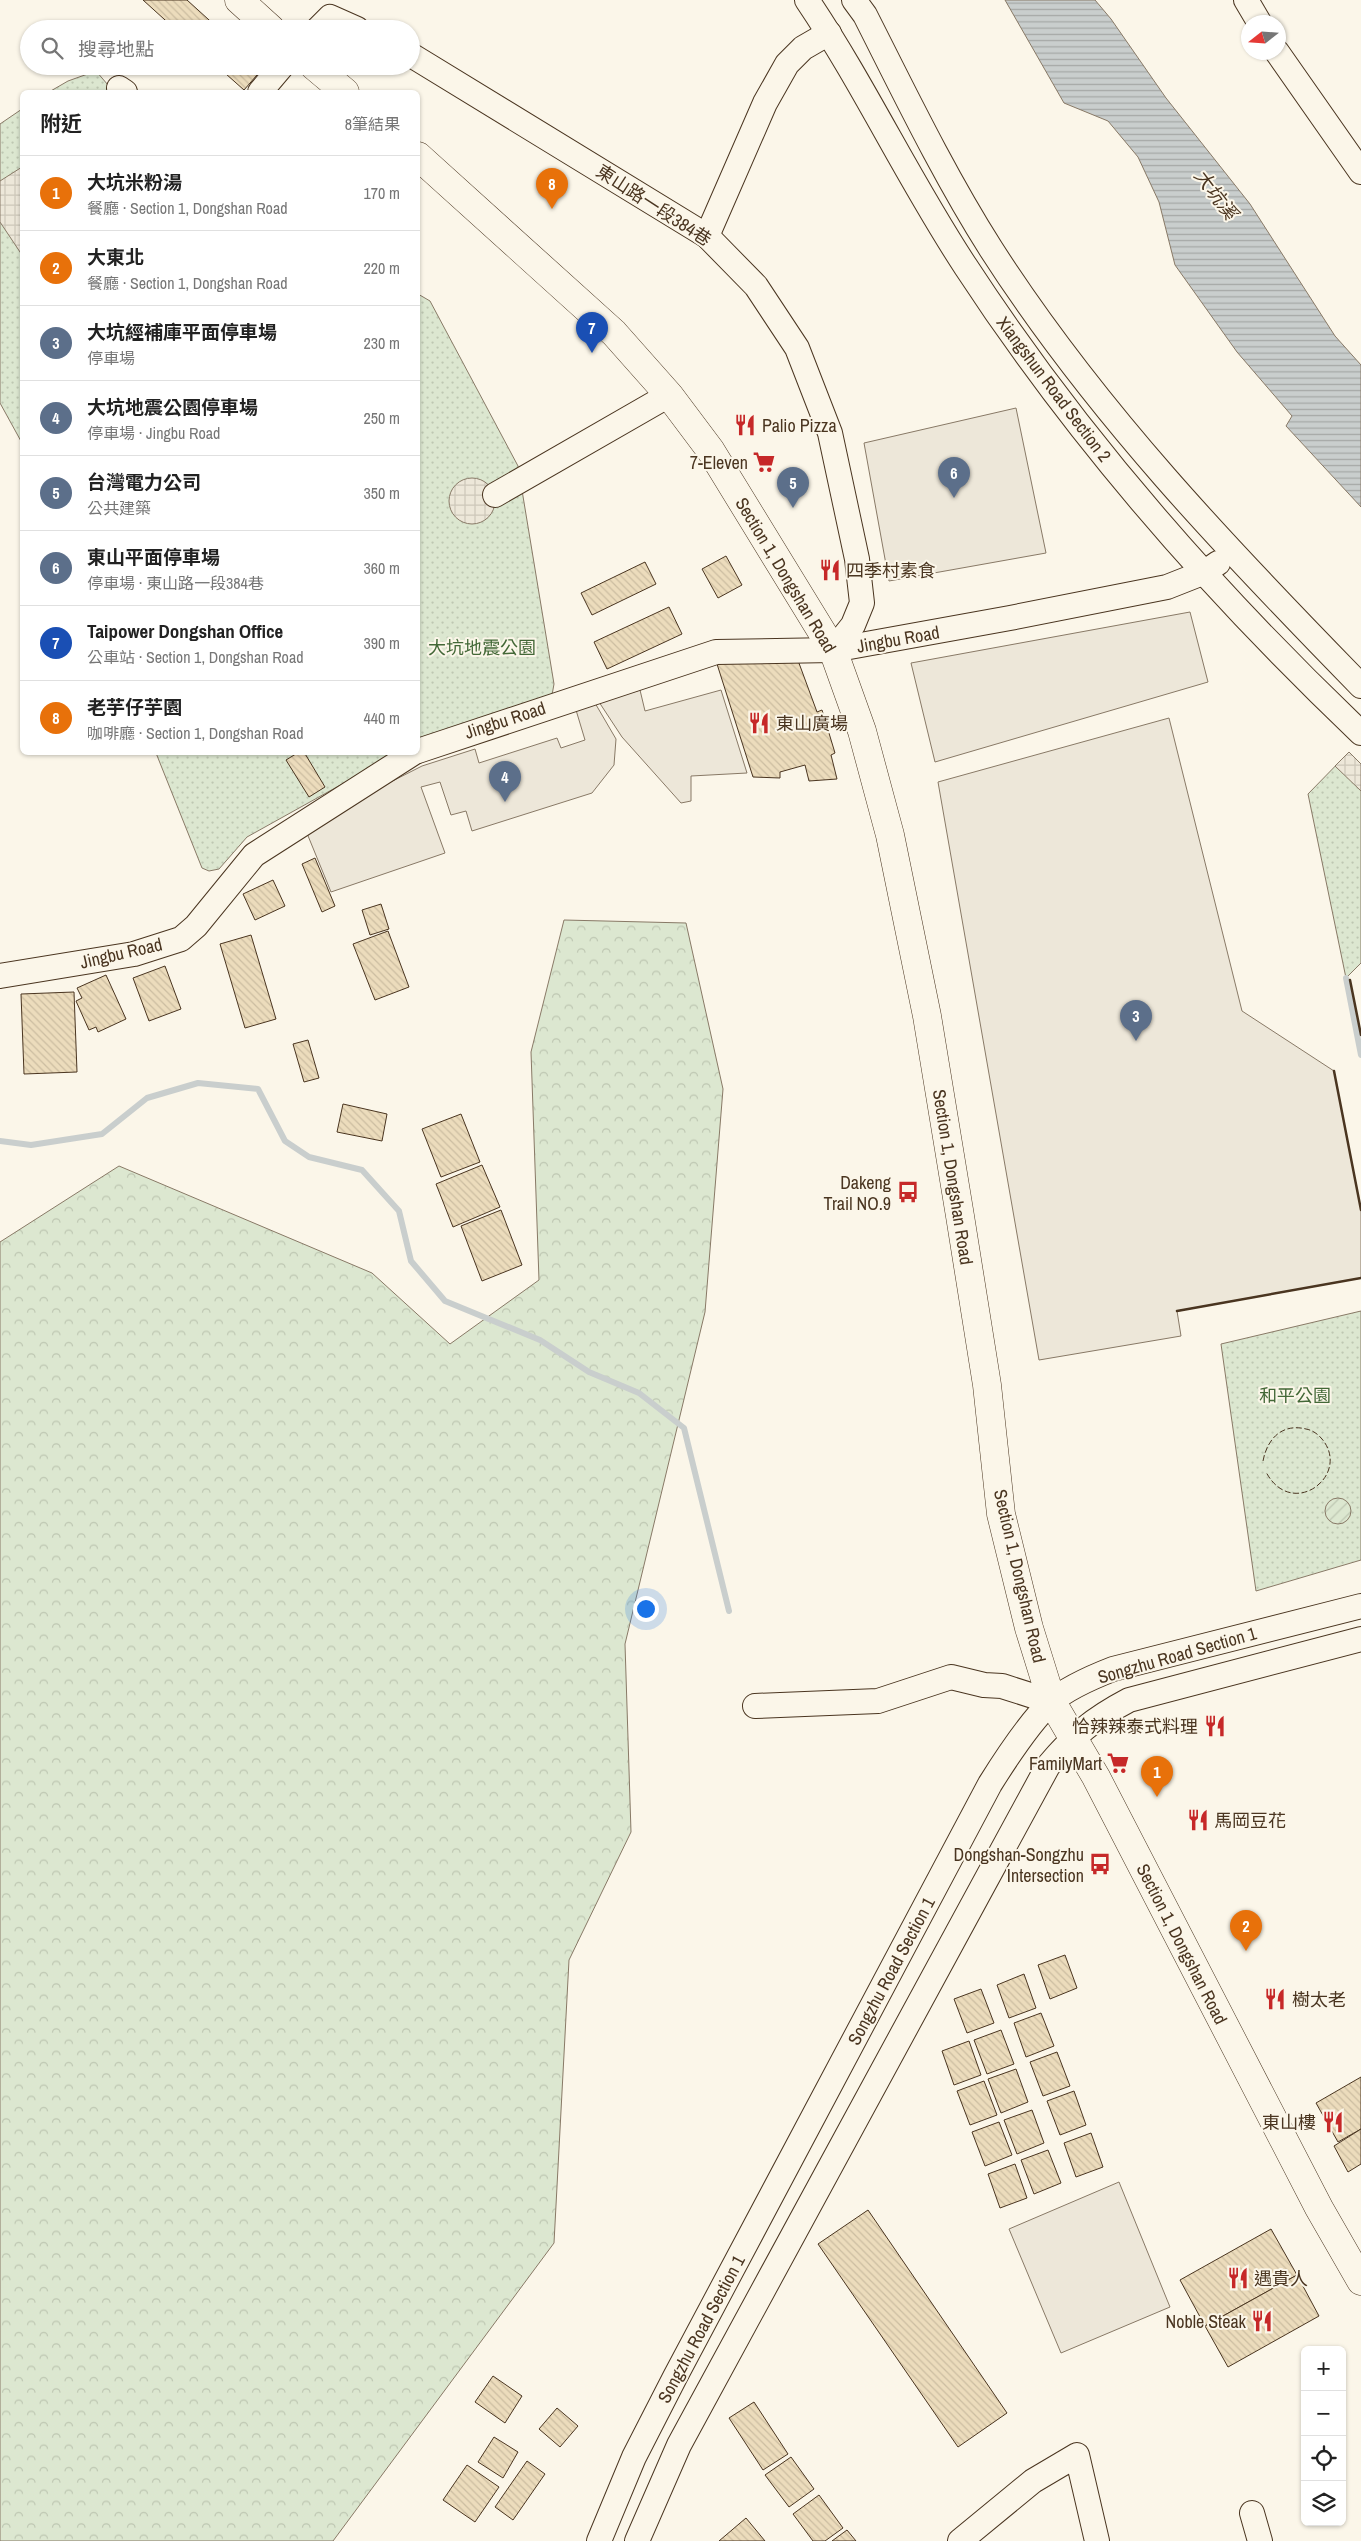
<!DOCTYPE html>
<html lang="zh-TW">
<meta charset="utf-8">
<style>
body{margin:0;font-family:"Archivo Narrow","Noto Sans TC",sans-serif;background:#f2f2f2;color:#222}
.controls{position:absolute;right:15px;bottom:15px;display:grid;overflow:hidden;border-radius:8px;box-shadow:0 1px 4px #0004}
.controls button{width:45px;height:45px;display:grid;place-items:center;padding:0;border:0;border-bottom:1px solid #e0e0e0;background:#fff;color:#222;font:25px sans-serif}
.compass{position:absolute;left:1241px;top:15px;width:45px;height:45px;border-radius:50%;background:#fff;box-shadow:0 1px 4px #0004;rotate:253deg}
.you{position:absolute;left:645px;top:1608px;width:18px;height:18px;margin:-12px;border:4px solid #fff;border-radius:50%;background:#1a73e8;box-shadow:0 0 0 8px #1a73e833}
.badge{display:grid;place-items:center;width:32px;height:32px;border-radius:50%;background:#7c3aed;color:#fff;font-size:16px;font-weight:700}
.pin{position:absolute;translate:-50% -41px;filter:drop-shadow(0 1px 2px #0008)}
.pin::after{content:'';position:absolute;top:26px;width:18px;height:15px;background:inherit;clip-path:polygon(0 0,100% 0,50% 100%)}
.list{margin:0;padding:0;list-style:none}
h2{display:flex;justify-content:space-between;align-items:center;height:65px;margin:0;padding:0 20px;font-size:21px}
h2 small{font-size:16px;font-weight:400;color:#767676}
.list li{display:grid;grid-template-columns:32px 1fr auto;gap:15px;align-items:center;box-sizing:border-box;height:75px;padding:0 20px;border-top:1px solid #e0e0e0}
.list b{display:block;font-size:19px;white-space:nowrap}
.list p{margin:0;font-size:16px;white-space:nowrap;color:#767676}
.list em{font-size:16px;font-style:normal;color:#767676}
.icon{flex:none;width:28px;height:28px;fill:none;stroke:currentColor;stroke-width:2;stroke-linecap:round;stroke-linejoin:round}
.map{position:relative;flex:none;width:1361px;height:2541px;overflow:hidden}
.search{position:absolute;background:#fff;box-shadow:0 1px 4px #0004;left:20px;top:20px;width:400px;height:55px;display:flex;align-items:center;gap:12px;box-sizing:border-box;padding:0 18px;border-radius:28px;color:#767676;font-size:19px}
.panel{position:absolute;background:#fff;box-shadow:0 1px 4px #0004;left:20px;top:90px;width:400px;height:665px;border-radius:8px}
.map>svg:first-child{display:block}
.grass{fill:url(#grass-dots);stroke:#887966}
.forest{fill:url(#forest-crowns);stroke:#887966}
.garden{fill:url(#garden-furrows);stroke:#887966}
.parking{fill:#ede7d9;stroke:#887966}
.plaza{fill:url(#plaza-grid);stroke:#887966}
.water{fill:url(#water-rules);stroke:#887966}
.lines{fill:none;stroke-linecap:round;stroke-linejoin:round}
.stream{stroke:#c9cecd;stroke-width:6}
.building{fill:url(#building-back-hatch);stroke:#4a3520}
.minor-casing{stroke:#4a3520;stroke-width:26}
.major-casing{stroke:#4a3520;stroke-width:29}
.minor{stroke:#fbf6e9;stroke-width:24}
.major{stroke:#fbf6e9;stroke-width:28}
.fence{stroke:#4a3520;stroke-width:1;stroke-dasharray:6 2.5;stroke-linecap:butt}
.wall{stroke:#4a3520;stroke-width:2.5}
.labels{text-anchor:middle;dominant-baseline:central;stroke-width:4;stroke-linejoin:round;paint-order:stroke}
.street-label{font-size:18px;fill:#4a3520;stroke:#fbf6e9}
.poi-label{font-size:18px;fill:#4a3520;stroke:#fbf6e9;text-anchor:end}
.park-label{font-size:18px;fill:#436837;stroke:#fbf6e9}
.water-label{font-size:19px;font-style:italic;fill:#4a3520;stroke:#fbf6e9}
</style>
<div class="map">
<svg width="1361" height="2541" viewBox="0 0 1361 2541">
<defs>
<pattern id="grass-dots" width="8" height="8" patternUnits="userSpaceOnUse" patternTransform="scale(1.25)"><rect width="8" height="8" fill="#dce7d0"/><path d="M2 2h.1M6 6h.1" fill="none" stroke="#bec7b2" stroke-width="1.8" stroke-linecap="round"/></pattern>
<pattern id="forest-crowns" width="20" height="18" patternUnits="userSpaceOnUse" patternTransform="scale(1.25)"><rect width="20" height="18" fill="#dce7d0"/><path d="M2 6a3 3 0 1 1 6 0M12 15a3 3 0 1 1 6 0" fill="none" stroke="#bec7b2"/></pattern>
<pattern id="garden-furrows" width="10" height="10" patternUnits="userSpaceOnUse" patternTransform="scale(1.25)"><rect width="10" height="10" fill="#dce7d0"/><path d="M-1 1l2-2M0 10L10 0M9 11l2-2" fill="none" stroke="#bec7b2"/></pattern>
<pattern id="plaza-grid" width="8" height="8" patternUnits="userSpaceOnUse" patternTransform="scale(1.25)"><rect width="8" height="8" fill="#ede7d9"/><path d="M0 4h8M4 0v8" fill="none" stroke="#cdc7ba"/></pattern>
<pattern id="water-rules" width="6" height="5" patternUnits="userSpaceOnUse" patternTransform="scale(1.25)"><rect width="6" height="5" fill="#c9cecd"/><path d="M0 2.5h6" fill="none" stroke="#a5a8a6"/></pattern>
<pattern id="building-back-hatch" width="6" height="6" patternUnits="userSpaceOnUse" patternTransform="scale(1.25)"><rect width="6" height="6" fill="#ecdcbc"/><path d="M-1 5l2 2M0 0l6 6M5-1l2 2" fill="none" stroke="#ccbda1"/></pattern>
</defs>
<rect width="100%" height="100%" fill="#fbf6e9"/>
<g class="grass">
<path d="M96,71l18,21h-65l19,-11z"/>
<path d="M22,109v334l-22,-40v-279z"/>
<path d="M418,294l12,7 88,165 36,218 -2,11 -134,47z"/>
<path d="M1349,752l12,12v199l-15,15 -38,-184z"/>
<path d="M156,753h242l-151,84 -28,32 -10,2 -7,-3z"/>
<path d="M1361,1311v249l-105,31 -35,-247z"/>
</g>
<path class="forest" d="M564,920l122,3 37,166 -18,223 -80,332 6,188 -62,128 -15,283 -221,298h-333v-1299l119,-76 253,107 78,71 89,-64 -8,-228z"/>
<circle class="garden" cx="1338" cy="1511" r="13"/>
<g class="parking">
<path d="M1016,408l30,145 -157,28 -25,-138z"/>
<path d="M1190,612l18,70 -273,80 -24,-99z"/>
<path d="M640,690l5,21 76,-21 26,83 -56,3v25l-10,2 -59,-66 -23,-35z"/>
<path d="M595,703l21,36 -2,26 -22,28 -120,38 -6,-20 -15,4 -11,-33 -19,5 24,66 -114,39 -27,-66 118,-60 53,-17 4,14 78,-25 4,10 24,-8 -9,-30z"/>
<path d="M1169,718l73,293 92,60 27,139v68l-184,33 4,25 -142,24 -101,-578z"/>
<path d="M1119,2182l51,125 -109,46 -52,-124z"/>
</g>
<g class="plaza">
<path d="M22,167v88l-22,-33v-41z"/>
<circle cx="472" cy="501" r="23"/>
<path d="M1349,752l12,12v27l-26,-25z"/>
</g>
<path class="water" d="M1005,0h90l16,19 55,79 84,106 85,132 26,29v142l-75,-81 6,-10 -55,-64 -62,-87 -16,-63 -21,-45 -30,-36 -44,-18z"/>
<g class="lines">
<g class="stream">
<path d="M1346,978l15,77"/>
<path d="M0,1141l31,4 71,-11 45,-36 51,-15 60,6 27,52 24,16 53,13 37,41 12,50 34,40 95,39 49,32 50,21 45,35 45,183"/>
</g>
</g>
<g class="building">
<path d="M143,0h44l32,29h-44z"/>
<path d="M217,66h44l2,2 -19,22z"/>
<path d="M726,556l16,29 -24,13 -16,-29z"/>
<path d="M645,562l11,22 -64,31 -11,-22z"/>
<path d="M669,607l13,27 -75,35 -13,-27z"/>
<path d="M796,655l21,57 5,-2 13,43 -4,2 6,24 -28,2 -4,-16 -25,7v6l-27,-1 -36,-113z"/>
<path d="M299,752h5l21,35 -16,10 -23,-37z"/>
<path d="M315,858l20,48 -13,6 -20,-48z"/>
<path d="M273,880l12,26 -30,14 -12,-26z"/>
<path d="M381,904l8,25 -19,6 -8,-25z"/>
<path d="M388,931l21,56 -34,13 -22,-56z"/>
<path d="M251,935l25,84 -31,9 -25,-84z"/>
<path d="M165,966l16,43 -32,12 -16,-43z"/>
<path d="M106,975l20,44 -28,13 -2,-5 -7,3 -13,-29 6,-3 -5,-10z"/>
<path d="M74,992l3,80 -53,2 -3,-80z"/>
<path d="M308,1040l11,38 -15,4 -11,-38z"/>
<path d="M343,1104l44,10 -5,27 -45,-9z"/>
<path d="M461,1114l19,48 -39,15 -19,-48z"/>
<path d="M482,1165l18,42 -47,20 -17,-43z"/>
<path d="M501,1210l21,55 -40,16 -21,-55z"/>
<path d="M1065,1955l12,33 -27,11 -12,-34z"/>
<path d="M1024,1974l12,34 -27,10 -12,-33z"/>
<path d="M981,1989l13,34 -27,10 -13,-34z"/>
<path d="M1041,2013l13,33 -28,11 -12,-34z"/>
<path d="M1001,2030l13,34 -27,10 -13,-34z"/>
<path d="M969,2041l12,34 -27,10 -12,-34z"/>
<path d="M1057,2052l13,34 -27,10 -13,-34z"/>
<path d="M1016,2069l12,33 -27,11 -13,-34z"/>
<path d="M1361,2077v52l-23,13 -22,-39z"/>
<path d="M984,2081l13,34 -27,10 -13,-34z"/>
<path d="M1074,2091l12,34 -26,10 -13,-34z"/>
<path d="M1032,2110l12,33 -27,11 -13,-34z"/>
<path d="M999,2122l13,33 -27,11 -13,-34z"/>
<path d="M1361,2129v35l-13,8 -14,-26z"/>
<path d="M1091,2133l12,34 -27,10 -12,-34z"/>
<path d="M1048,2150l13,33 -27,11 -13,-34z"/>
<path d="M1015,2164l12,34 -27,10 -12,-34z"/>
<path d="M868,2210l139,203 -49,34 -140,-203z"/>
<path d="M1271,2229l26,46 -92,51 -25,-46z"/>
<path d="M1297,2275l22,41 -91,51 -23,-41z"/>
<path d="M493,2376l29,20 -17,27 -30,-21z"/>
<path d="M754,2402l34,52 -25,16 -34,-52z"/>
<path d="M557,2408l21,18 -18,21 -21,-18z"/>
<path d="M494,2437l24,15 -15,26 -25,-16z"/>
<path d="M791,2457l23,32 -25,18 -24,-32z"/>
<path d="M527,2461l18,13 -32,46 -18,-13z"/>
<path d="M467,2465l32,22 -24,35 -32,-22z"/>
<path d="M819,2495l24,33 -18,13h-12l-20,-27z"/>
<path d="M746,2518l19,23h-46z"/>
<path d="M847,2530l9,11h-24z"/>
</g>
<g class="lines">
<g class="minor-casing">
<g id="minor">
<path d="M807,0c58,86 102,181 159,267 111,170 248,326 395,466"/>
<path d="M854,0l11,15c40,79 79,160 126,234 104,162 236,300 370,437"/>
<path d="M1246,0l13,22"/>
<path d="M318,29l12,-12 27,12"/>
<path d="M1277,52l84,120"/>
<path d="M411,55l296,181 49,50 41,62 33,85 27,126 5,44 -9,22 -20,25"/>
<path d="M119,88l6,4"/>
<path d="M260,92l22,-26"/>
<path d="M707,236l58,-133 22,-39 16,-16 26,-15"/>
<path d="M495,495l174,-100"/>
<path d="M418,751l298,-99 117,-2 177,-32 157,-31 38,-15 13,-9"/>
<path d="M0,976l134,-22 47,-15 15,-13 58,-71 161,-103"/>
<path d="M755,1706l123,-5 73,-24 33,8 18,1 50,16"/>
<path d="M1252,2513l8,28"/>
<path d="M599,2541l35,-84 41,-80 315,-593c15,-24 41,-63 61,-82 15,-13 44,-26 62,-33l248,-63"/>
<path d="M637,2541l42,-96 369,-679c26,-31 45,-47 81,-66l232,-61"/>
<path d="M960,2541l73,-60 44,-26 20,86"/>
</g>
</g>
<g class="major-casing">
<g id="major">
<path d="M239,0l32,29"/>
<path d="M314,66l31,26"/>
<path d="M418,156l196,177 55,62 42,56 122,199 29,81 28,104 37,181 33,200 27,169 14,129 28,114 23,74 44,75 223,431 42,73"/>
</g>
</g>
<use href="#minor" class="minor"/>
<use href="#major" class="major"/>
<path class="fence" d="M1263,1461c4,-22 19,-38 43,-32 6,1 12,5 16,10 30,36 -30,82 -56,33"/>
<g class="wall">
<path d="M1350,980l11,55"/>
<path d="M1334,1071l27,139"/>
<path d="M1177,1311l184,-33"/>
</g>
</g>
<defs>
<g id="restaurant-bare" transform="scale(1.725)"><path d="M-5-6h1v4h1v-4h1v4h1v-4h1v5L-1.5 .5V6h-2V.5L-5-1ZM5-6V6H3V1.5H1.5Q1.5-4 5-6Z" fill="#c62828" stroke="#fbf6e9" stroke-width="2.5" paint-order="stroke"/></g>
<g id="supermarket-bare" transform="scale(1.725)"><path d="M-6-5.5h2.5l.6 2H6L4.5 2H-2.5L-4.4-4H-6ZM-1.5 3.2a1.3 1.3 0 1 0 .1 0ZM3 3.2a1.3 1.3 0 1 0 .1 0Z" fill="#c62828" stroke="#fbf6e9" stroke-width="2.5" paint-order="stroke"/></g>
<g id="bus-bare" transform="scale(1.725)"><path d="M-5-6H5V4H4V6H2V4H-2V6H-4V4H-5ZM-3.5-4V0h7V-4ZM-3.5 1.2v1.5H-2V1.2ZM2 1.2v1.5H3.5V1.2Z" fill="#c62828" stroke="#fbf6e9" stroke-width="2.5" paint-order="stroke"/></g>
</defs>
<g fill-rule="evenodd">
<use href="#restaurant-bare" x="745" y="425"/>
<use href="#supermarket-bare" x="764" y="462"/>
<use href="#restaurant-bare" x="830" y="570"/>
<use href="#restaurant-bare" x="759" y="723"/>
<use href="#bus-bare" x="908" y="1192"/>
<use href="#restaurant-bare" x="1215" y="1726"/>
<use href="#supermarket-bare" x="1118" y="1763"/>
<use href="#restaurant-bare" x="1198" y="1820"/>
<use href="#bus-bare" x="1100" y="1864"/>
<use href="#restaurant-bare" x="1275" y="1999"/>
<use href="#restaurant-bare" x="1333" y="2122"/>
<use href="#restaurant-bare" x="1238" y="2278"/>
<use href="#restaurant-bare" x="1262" y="2321"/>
</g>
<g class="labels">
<g class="street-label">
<text transform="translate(654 205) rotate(33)">東山路一段384巷</text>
<text transform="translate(1054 389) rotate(53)">Xiangshun Road Section 2</text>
<text transform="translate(786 575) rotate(59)">Section 1, Dongshan Road</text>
<text transform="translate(898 639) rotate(-10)">Jingbu Road</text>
<text transform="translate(505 720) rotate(-18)">Jingbu Road</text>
<text transform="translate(121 953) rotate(-13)">Jingbu Road</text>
<text transform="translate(953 1177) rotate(81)">Section 1, Dongshan Road</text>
<text transform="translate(1020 1576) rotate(77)">Section 1, Dongshan Road</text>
<text transform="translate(1177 1655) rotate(-16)">Songzhu Road Section 1</text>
<text transform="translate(1182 1944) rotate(63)">Section 1, Dongshan Road</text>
<text transform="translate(891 1971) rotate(-62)">Songzhu Road Section 1</text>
<text transform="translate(701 2329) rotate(-62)">Songzhu Road Section 1</text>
</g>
<g class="poi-label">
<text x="762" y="425" text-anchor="start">Palio Pizza</text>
<text x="748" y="462">7-Eleven</text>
<text x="846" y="570" text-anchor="start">四季村素食</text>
<text x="776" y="723" text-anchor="start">東山廣場</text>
<text x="891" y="1182">Dakeng<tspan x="891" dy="21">Trail NO.9</tspan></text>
<text x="1198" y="1726">恰辣辣泰式料理</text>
<text x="1102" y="1763">FamilyMart</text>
<text x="1214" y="1820" text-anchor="start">馬岡豆花</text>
<text x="1084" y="1854">Dongshan-Songzhu<tspan x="1084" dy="21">Intersection</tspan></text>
<text x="1292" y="1999" text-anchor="start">樹太老</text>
<text x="1316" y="2122">東山樓</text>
<text x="1254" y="2278" text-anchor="start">遇貴人</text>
<text x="1246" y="2321">Noble Steak</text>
</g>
<g class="park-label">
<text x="482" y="647">大坑地震公園</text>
<text x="1295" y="1395">和平公園</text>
</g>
<g class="water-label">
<text transform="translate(1216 194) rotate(53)">大坑溪</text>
</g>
</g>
</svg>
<div class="controls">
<button>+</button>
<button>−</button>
<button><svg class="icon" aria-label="locate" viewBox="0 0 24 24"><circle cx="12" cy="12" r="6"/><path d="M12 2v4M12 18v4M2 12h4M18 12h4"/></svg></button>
<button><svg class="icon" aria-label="layers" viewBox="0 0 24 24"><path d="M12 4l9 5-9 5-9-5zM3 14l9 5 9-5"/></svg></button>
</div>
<svg class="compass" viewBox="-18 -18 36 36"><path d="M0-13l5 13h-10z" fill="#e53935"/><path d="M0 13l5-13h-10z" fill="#767676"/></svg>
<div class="you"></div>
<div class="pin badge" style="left:1157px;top:1797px;background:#e8710a">1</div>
<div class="pin badge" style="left:1246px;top:1951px;background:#e8710a">2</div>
<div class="pin badge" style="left:1136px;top:1041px;background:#5c6f8a">3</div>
<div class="pin badge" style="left:505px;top:802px;background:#5c6f8a">4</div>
<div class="pin badge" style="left:793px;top:508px;background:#5c6f8a">5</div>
<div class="pin badge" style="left:954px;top:498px;background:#5c6f8a">6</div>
<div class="pin badge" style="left:592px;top:353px;background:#1a4fb4">7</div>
<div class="pin badge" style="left:552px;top:209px;background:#e8710a">8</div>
<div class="search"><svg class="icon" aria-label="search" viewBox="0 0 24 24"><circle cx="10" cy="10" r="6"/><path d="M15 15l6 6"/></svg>搜尋地點</div>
<section class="panel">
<h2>附近<small>8筆結果</small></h2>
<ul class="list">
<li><span class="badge" style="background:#e8710a">1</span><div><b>大坑米粉湯</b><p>餐廳 · Section 1, Dongshan Road</p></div><em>170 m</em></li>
<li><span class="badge" style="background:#e8710a">2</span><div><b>大東北</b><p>餐廳 · Section 1, Dongshan Road</p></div><em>220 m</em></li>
<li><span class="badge" style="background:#5c6f8a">3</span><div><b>大坑經補庫平面停車場</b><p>停車場</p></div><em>230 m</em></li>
<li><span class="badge" style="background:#5c6f8a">4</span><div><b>大坑地震公園停車場</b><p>停車場 · Jingbu Road</p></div><em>250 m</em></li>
<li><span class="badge" style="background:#5c6f8a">5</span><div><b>台灣電力公司</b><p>公共建築</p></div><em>350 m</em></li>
<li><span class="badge" style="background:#5c6f8a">6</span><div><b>東山平面停車場</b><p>停車場 · 東山路一段384巷</p></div><em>360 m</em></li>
<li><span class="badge" style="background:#1a4fb4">7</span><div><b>Taipower Dongshan Office</b><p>公車站 · Section 1, Dongshan Road</p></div><em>390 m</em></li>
<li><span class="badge" style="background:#e8710a">8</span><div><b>老芋仔芋園</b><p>咖啡廳 · Section 1, Dongshan Road</p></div><em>440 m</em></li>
</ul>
</section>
</div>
